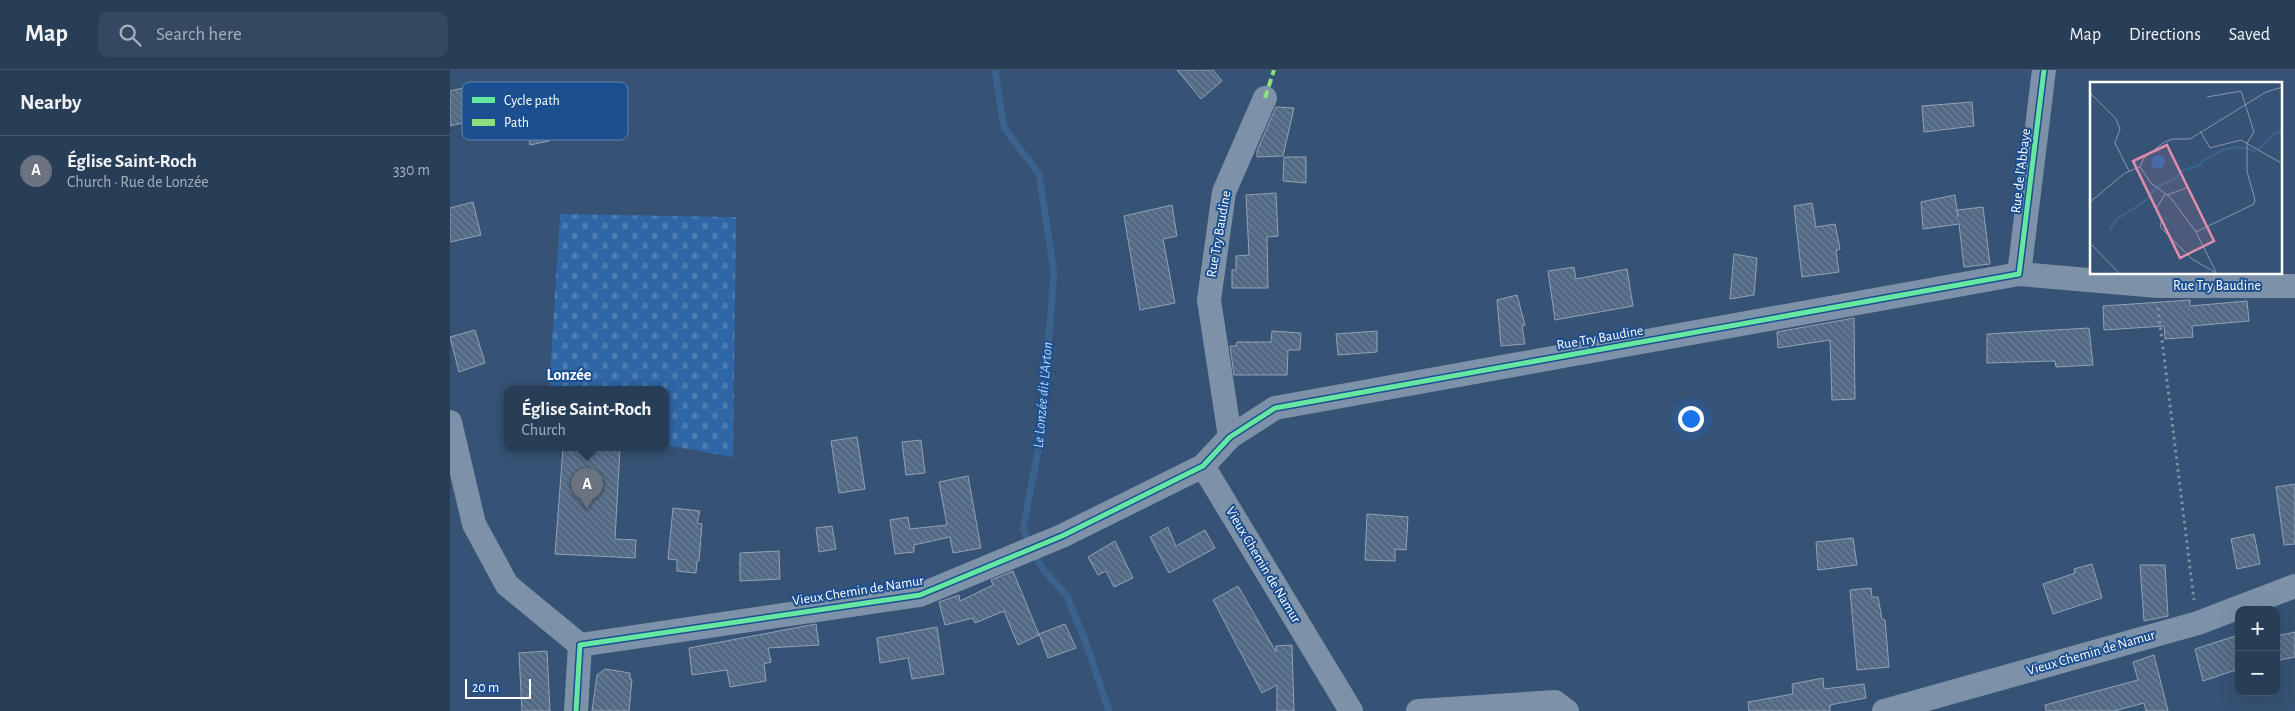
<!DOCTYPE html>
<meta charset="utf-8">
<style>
body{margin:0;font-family:"Alegreya Sans",sans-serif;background:#344961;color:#f1f3f6}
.controls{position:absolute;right:15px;bottom:15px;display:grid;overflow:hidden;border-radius:10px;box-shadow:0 5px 20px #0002}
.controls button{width:45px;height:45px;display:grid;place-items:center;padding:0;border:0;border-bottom:1px solid #44576d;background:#283e57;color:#f1f3f6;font:25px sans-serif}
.scale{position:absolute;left:15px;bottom:12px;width:66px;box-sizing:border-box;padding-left:5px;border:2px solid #fff;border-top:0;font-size:14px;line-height:18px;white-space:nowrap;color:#fff;-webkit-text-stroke:4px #1b4f8f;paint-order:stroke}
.you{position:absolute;left:1240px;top:348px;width:18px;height:18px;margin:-12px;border:4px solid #fff;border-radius:50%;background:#1a73e8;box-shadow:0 0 0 8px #1a73e833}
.badge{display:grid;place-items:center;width:32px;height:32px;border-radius:50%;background:#e797bd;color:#fff;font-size:16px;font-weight:700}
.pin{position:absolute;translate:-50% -41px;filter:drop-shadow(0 1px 2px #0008)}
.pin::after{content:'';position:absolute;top:26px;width:18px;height:15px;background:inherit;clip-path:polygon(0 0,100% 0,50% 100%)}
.popup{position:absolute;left:54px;top:316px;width:165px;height:65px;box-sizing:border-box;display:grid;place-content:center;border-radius:10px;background:#283e57;filter:drop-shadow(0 1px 4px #0005);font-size:16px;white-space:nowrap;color:#a5aeba}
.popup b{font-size:19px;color:#f1f3f6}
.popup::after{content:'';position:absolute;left:50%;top:100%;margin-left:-10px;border:10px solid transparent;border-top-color:#283e57}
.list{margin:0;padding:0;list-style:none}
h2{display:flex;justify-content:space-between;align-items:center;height:65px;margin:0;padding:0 20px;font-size:21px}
h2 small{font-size:16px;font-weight:400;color:#a5aeba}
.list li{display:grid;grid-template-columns:32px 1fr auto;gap:15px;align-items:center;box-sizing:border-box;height:70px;padding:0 20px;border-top:1px solid #44576d}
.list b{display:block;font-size:19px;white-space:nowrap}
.list p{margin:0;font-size:16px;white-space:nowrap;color:#a5aeba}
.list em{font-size:16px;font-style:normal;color:#a5aeba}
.icon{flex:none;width:28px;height:28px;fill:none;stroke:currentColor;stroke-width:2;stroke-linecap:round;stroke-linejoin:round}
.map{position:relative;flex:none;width:1845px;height:641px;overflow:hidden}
header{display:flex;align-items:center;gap:30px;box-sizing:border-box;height:70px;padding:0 25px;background:#283e57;border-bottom:1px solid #44576d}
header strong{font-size:24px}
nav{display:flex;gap:28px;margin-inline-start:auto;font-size:18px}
.search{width:350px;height:45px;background:#344961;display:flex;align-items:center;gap:12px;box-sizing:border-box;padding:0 18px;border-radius:10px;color:#a5aeba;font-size:19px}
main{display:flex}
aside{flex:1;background:#283e57}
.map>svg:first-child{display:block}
.cemetery{fill:url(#cemetery-stones)}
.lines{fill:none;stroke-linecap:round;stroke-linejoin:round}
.stream{stroke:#3b618d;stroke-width:7}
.building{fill:url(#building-back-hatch);stroke:#92a2b6}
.path{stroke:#7d92a8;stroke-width:3;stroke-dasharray:2.5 4;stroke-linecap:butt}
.minor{stroke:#7d92a8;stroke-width:24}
.quiet{stroke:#8de07e;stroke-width:4;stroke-dasharray:8 4;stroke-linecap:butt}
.cycleway-casing{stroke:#1b4f8f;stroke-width:8}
.cycleway{stroke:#66e7a1;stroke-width:5}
.labels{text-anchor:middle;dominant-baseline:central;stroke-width:4;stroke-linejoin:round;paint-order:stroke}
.street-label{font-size:14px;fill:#fff;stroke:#1b4f8f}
.water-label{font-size:15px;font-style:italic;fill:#b5d3f5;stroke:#1b4f8f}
.quarter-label{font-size:16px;font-weight:bold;fill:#fff;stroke:#1b4f8f}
.inset-river{fill:none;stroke:#3b618d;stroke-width:2.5}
.inset-road{fill:none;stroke:#8697ac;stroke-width:1}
.view{fill:#e08cad;fill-opacity:0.15;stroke:#e08cad;stroke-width:2.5}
.inset-edge{fill:none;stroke:#fff;stroke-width:2.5}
.key{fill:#1b4f8f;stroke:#5f84b1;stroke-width:1}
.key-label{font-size:14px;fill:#fff}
</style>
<header>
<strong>Map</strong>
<div class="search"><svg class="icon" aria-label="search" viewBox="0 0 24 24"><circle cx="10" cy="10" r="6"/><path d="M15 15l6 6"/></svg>Search here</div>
<nav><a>Map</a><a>Directions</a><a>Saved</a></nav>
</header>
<main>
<aside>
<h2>Nearby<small></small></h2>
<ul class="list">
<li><span class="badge" style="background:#6b7280">A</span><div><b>Église Saint-Roch</b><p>Church · Rue de Lonzée</p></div><em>330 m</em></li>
</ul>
</aside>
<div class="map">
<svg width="1845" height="641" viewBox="0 0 1845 641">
<defs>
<pattern id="cemetery-stones" width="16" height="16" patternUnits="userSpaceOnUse" patternTransform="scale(1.25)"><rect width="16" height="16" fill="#2f66a5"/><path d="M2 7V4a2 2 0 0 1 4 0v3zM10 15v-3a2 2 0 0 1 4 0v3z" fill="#4e7db2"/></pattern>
<pattern id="building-back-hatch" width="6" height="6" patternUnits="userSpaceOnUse" patternTransform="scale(1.25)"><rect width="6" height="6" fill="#526984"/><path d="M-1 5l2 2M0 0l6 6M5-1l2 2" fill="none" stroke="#6c8096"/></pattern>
</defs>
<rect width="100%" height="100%" fill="#365274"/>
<path class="cemetery" d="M110,144l176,3 -3,240 -67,-12v-55h-117z"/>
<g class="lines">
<path class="stream" d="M545,0l9,58 35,46 15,98 -13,164 -18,93 19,39 25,28 20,50 22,65"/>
</g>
<g class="building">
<path d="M727,0h36l9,11 -21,18z"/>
<path d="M22,16l7,33 -29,7v-35z"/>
<path d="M1522,32l2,24 -50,6 -2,-26z"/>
<path d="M826,37l18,1 -11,48 -26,1v-6z"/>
<path d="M95,52l4,19 -19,4 -4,-19z"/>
<path d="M834,87h22v26l-23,-2z"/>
<path d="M826,123l2,43 -11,1 1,51h-36v-18h4v-14l13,-1 -3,-60z"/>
<path d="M1505,125l3,22 -1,-7 26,-3 7,57 -26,3 -5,-43 -36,5 -2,-27z"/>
<path d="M23,132l8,33 -31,7v-34z"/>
<path d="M1362,133l4,24 19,-3 5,25 -4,2 3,21 -37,5 -8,-71z"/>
<path d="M722,135l5,31 -14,3 12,64 -35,7 -16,-94z"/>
<path d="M1284,184l23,4 -3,37 -24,4z"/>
<path d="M1124,197l2,12 51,-10 6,37 -78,14 -7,-49z"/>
<path d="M1067,225l8,30 -3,1 3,18 -24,2 -4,-46z"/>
<path d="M1740,230v6l57,-5 2,20 -57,5 1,11 -28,2 -1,-13 -60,4 -1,-24z"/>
<path d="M1404,248l1,81 -23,1 -2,-60 -52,8 -1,-16z"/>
<path d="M1639,258l4,37 -37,2 -1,-6 -68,2v-29z"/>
<path d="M25,260l10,33 -26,9 -9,-35z"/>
<path d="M822,261l29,2 -1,17h-12l-1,25h-53l-4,-29h6l1,-4h34z"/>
<path d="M927,261v21l-39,3 -2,-21z"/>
<path d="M407,367l8,52 -26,4 -8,-52z"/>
<path d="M471,370l4,33 -19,2 -4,-33z"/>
<path d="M113,378h57l-5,91 21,1 -1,18 -80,-4z"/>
<path d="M518,406l13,72 -28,5 -3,-16 -36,8v7l-19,2 -5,-34 18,-3 2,12 37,-4 -8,-43z"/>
<path d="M1845,414v60l-11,1 -8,-58z"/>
<path d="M223,438l27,3 -3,12 5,1 -3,37h-2l-1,12 -19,-2v-11l-9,-1z"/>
<path d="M917,444l41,3 -2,33 -11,-1v12l-30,-1z"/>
<path d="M382,456l4,23 -17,3 -3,-24z"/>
<path d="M718,457l8,19 29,-16 10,18 -46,25 -19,-36z"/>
<path d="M1804,464l6,30 -23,5 -6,-30z"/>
<path d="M1403,468l4,27 -39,5 -2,-28z"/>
<path d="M665,471l18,37 -19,9 -8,-16 -8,4 -10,-18z"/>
<path d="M329,481l1,28 -40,2v-28z"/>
<path d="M1642,494l10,34 -49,16 -10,-30 32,-11 -1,-4z"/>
<path d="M1690,495h25l3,51 -24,5z"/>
<path d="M563,501l26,64 -21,10 -14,-34 -29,12 -2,-5 -28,7 -6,-23 20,-7 1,6 33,-16 -2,-5z"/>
<path d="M788,516l38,66v-6l16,-1 2,66h-17v-26l-15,8 -49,-93z"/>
<path d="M1421,518l1,9h6l4,22 3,1 4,47 -32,3 -7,-80z"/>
<path d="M366,554l3,21 -51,3 3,14 -7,2 2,17 -36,6 -3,-17 -35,5 -3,-27z"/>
<path d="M615,554l11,24 -28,10 -9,-24z"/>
<path d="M487,557l7,47 -32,5 -4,-21 -28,5 -3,-25z"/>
<path d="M1845,562v25l-19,4v-25z"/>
<path d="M1785,566l4,11v22l-36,12 -8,-32z"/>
<path d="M97,581l3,60h-28l-3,-58z"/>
<path d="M1704,585l14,56h-22l-2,-8 -30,8h-68l-1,-6 93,-25 -5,-18z"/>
<path d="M155,599l25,4v6h2l-3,32h-37l5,-36z"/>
<path d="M1373,608l1,11 40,-5 2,14 -36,7v6h-81l-1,-9 45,-8 -1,-10z"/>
</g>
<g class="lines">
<path class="path" d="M1708,238l36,292"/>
<g class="minor">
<path d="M1569,204l25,-204"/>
<path d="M0,352l24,102 33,61 73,60"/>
<path d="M780,367l-21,-137 15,-108 41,-94"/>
<path d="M753,396l148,245"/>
<path d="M130,575l340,-50 142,-59 141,-70 27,-29 45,-29 744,-134 139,12h137"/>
<path d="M126,641l4,-66"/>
<path d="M968,641l137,-9 12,9"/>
<path d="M1434,641l314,-88 97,-37"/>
</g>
<path class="quiet" d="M815,28l9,-28"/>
<g class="cycleway-casing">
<path id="cycleway" d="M126,641l4,-66 340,-50 142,-59 141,-70 27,-29 45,-29 744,-134 25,-204"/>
</g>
<use href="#cycleway" class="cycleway"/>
</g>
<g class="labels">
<g class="street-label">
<text transform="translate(1571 101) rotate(-83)">Rue de l'Abbaye</text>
<text transform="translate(769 164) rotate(-80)">Rue Try Baudine</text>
<text x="1767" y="216">Rue Try Baudine</text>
<text transform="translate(1150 268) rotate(-10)">Rue Try Baudine</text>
<text transform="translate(813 495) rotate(59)">Vieux Chemin de Namur</text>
<text transform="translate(408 521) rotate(-9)">Vieux Chemin de Namur</text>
<text transform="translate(1641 583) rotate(-16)">Vieux Chemin de Namur</text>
</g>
<g class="water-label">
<text transform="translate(593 325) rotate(-85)">Le Lonzée dit L'Arton</text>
</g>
<g class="quarter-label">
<text x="119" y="305">Lonzée</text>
</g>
</g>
<g transform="translate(1640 12)">
<rect width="192" height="192" fill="#365274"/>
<path d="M61 80a7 7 0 1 1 14 0a7 7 0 1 1-14 0Z" fill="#2f66a5"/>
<path class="inset-river" d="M169,67l14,-15 10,-4M19,149l8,-12 27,-17 13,-15 19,-9 7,-8 18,-5 1,-4 23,-12 14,-2 17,4"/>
<path class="inset-road" d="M0,11l26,26 4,10 -5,14 14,28M117,15l34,-6 13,41 -7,11M110,49l10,17 31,-8 42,24M50,85l4,-9 19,-15 9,-4h18l76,-47 17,-5M50,85l11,16 19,14 26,35 20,40M75,112l-9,15 6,10 -2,8 32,32 26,15M77,113l19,-7M0,120l35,-29 15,-6M106,150l58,-28 1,-4 -8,-29v-28M0,161l30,31"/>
<path class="view" d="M77,63l47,96 -34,17 -47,-97z"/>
<rect width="192" height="192" class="inset-edge"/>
</g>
<rect x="12" y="12" width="166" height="58" rx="8" class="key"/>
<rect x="22" y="27" width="23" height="6" fill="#66e7a1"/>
<rect x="22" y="49" width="23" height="7" fill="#8de07e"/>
<g class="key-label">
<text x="54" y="35">Cycle path</text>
<text x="54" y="57">Path</text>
</g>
</svg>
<div class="controls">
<button>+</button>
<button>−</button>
</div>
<div class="scale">20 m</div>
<div class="you"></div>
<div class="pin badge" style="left:137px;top:439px;background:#6b7280">A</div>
<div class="popup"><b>Église Saint-Roch</b>Church</div>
</div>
</main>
